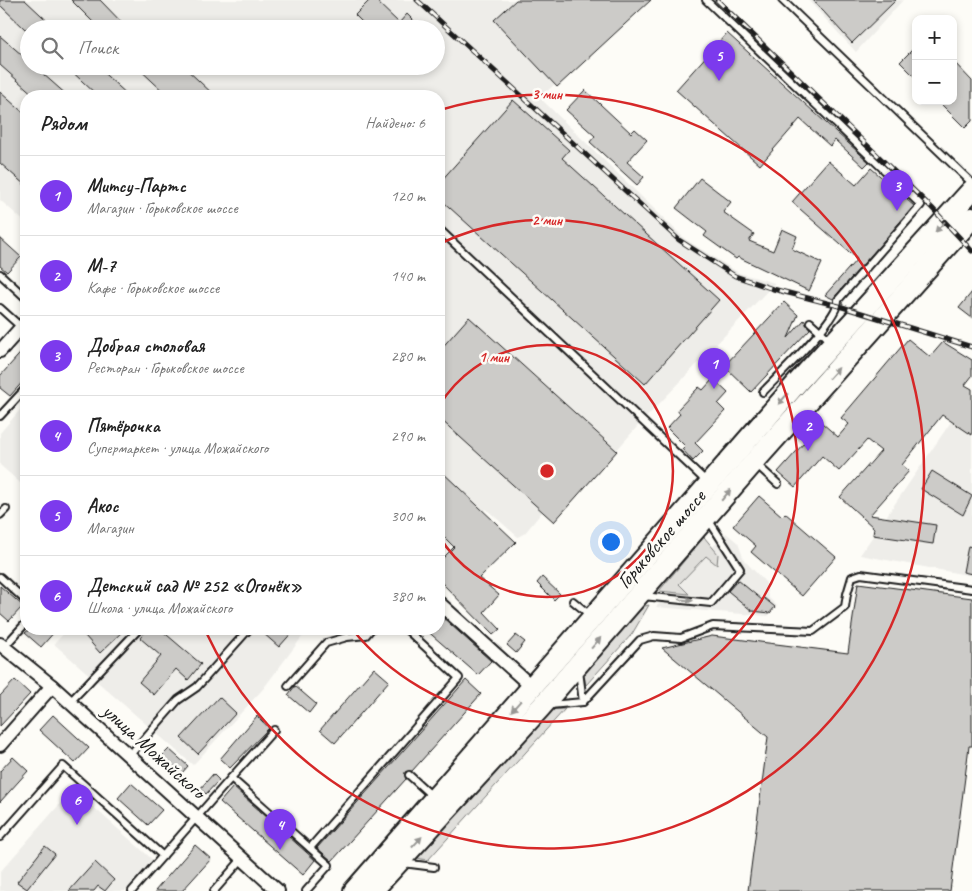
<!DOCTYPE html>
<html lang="ru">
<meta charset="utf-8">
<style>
body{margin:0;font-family:Caveat,sans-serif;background:#f2f2f2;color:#222}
.controls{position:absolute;right:15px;top:15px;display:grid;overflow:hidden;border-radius:10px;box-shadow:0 2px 8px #0003}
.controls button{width:45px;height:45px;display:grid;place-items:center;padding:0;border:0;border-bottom:1px solid #e0e0e0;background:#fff;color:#222;font:25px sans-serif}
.you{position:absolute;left:610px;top:541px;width:18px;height:18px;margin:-12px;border:4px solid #fff;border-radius:50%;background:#1a73e8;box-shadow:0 0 0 8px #1a73e833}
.badge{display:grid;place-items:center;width:32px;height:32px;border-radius:50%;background:#7c3aed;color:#fff;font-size:16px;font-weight:700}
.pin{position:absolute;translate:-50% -41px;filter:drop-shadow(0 1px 2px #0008)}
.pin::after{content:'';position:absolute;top:26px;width:18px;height:15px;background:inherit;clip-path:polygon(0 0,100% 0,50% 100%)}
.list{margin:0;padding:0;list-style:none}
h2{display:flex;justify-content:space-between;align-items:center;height:65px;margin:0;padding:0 20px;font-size:21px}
h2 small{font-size:16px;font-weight:400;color:#767676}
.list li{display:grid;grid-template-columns:32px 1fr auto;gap:15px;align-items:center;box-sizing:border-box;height:80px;padding:0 20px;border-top:1px solid #e0e0e0}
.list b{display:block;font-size:19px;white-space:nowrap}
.list p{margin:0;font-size:16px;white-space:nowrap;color:#767676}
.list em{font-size:16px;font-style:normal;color:#767676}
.icon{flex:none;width:28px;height:28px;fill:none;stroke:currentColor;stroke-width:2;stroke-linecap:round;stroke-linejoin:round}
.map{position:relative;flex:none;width:972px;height:891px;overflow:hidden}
.search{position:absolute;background:#fff;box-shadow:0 2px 8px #0003;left:20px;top:20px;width:425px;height:55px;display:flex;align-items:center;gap:12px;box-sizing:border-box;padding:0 18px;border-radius:28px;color:#767676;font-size:19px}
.panel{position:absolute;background:#fff;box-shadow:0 2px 8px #0003;left:20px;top:90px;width:425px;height:545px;border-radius:20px}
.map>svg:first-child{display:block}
.built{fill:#eeede9;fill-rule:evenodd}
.green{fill:#e0dfdb;stroke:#7e7e7c}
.building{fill:#cccbc8;stroke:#1c1c1c}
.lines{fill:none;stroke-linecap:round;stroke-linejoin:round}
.lane-casing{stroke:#1c1c1c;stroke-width:10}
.street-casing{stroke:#1c1c1c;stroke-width:16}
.primary-casing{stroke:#1c1c1c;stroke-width:24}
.lane{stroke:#fdfcf7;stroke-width:6}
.street{stroke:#fdfcf7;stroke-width:12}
.primary{stroke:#fdfcf7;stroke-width:20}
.rail-casing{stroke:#1c1c1c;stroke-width:5}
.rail{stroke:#fdfcf7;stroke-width:3;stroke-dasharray:9;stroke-linecap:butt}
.oneway{fill:#989794}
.ring{fill:none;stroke:#d62828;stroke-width:2.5}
.labels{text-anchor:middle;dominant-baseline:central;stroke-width:5;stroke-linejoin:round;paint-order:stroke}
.street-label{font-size:21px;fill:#1c1c1c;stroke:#fdfcf7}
.centre{fill:#d62828;stroke:#fdfcf7;stroke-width:2.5}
.ring-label{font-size:15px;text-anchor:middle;font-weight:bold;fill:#d62828;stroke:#fdfcf7;stroke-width:5;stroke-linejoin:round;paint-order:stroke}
</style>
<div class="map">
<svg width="972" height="891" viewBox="0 0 972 891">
<rect width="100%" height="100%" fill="#fdfcf7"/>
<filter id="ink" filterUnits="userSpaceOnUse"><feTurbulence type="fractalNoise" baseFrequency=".02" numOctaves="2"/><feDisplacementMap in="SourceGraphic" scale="10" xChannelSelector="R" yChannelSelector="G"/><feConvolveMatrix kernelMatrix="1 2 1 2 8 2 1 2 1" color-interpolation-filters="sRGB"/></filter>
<g filter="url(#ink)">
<g class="built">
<path d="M0,0h643l-103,98 145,141 54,34 36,10 -139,145 -82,94 -12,-10 -17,21 -7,4 -32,-28 -47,49v-462h-413v127l-26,-23zM29,29h407v37h-407z"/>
<path d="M808,0h95l-47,52z"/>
<path d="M972,391v185l-112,-21z"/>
<path d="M26,403v85l-26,-23v-32z"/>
<path d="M726,533l12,10 6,17 22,23 2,14 9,9 -9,10 -112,-9z"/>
<path d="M68,629h240l-45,60 -70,76 -139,-121z"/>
<path d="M73,789l80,71 -28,31h-125v-19z"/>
</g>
<g class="green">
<path d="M704,537l14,17 -1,11 -11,-9 -27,28 10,10 -30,-3z"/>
<path d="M649,605l-17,29 -46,51 -3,-14 54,-63z"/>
<path d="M565,709l-137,151 -17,-3 135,-147z"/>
</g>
<g class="building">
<path d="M0,0h25l31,29h-31l-25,-24z"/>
<path d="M71,0h29l28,29h-28z"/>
<path d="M370,0h5l24,23 8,-9 15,15h-53l-14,-14z"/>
<path d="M516,0h135l-94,87 -63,-67z"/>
<path d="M813,0h83l-44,43z"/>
<path d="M727,33l142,129 -5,5 -29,-27 -5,6 -30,-27 -40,46 -84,-75z"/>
<path d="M0,36l29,25v5h5l34,30h-33l-35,-31z"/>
<path d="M916,46v32l-16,-16z"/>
<path d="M953,61l19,20v40l-7,7 -27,-27h15z"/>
<path d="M66,66h30l33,30h-31z"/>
<path d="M136,66h47l32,30h-47z"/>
<path d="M585,90l46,43 4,-4 12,11 -20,22 17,15 -7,8 -47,-43 5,-6 -29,-26z"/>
<path d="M0,92l26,23v71l-26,-23z"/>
<path d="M513,100l56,50 -7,8 157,142 -74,84 -206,-186v-15z"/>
<path d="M828,161l28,24 15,-17 43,38 -81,93 -8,-4 32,-36 -65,-57z"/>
<path d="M700,178l31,24 -8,10 31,22 -5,7 24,10 9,-22 15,7 -5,13 30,14 -13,28 -71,-34 -2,2 -32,-23 3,-4 -31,-24z"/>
<path d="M0,238l21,19 -14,15 -7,-6z"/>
<path d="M972,292v26l-13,-10z"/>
<path d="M784,302l14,13 -10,23 16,-18 6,9 -59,63 -27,-26z"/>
<path d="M469,317l148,134 -63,71 -115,-104v-67z"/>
<path d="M908,339l22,18 13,-15 29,18v16l-7,9 7,4v46l-30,-20 -40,50 7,6 -39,44 66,10 -3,19 -60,-9 1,-7 -34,-31 41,-46 -14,-11 -28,31 -17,-15 -27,31 -17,-15 44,-49 16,14 11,-13 -8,-6z"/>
<path d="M26,347v31l-16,18 -10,-8v-12z"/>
<path d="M713,379l15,14 -10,11 7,7 -30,32 8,8 -10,10 -11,-12 3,-3 -18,-18 13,-14 -3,-4 22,-23 4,3z"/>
<path d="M439,469l77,73 -37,36 20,17 -15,17 16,17 -7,6 -54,-55v-18l15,-15 -15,-15z"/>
<path d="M932,471l40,25 -9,19 -42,-26z"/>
<path d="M759,496l23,20 3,-3 51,44 -34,39 -51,-44 5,-6 -23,-20z"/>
<path d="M968,546l4,1v27l-9,-2z"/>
<path d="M542,577l18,17 -6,6 -17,-17z"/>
<path d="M738,580l24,20 2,-2 11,9 -5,6 -18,-2 -24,-20z"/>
<path d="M858,583l114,15v148h-3l-2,16 -17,129h-202l20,-154 -106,-89 50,-12 136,17z"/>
<path d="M0,586l23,20 -14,15 -9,-8z"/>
<path d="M439,614l52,47 -13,14 -53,-46h14z"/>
<path d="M30,629h27l-16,18 -16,-14z"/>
<path d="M92,629h33l-25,24 -15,-17z"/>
<path d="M148,629h12l41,35 -13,16 -12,-11 -22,26 -15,-13 22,-26 -21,-18z"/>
<path d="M267,629h28l-16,18 -16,-14z"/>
<path d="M516,635l9,7 -9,11 -9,-8z"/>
<path d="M374,668l15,13 -54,62 -15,-13z"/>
<path d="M15,680l15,14 -30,32v-30z"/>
<path d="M466,680l15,14 -69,77 -7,1 1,7 -74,82 -15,-13z"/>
<path d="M295,686l21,18 -7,9 -21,-18z"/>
<path d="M219,697l17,16 -38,41 -17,-16z"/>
<path d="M53,715l36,33 -14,15 -36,-33z"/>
<path d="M257,716l12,12 -39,40 -10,-9z"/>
<path d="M169,749l19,17 -7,8 -19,-18z"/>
<path d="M13,757l15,14 -28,31v-31z"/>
<path d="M213,774l6,6 -13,14 -6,-5z"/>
<path d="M131,783l31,27 -14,15 -30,-27z"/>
<path d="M233,787l82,73 -12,15 -83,-73z"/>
<path d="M195,845l16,14 -29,32h-27z"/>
<path d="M45,846l10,8 -28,35 -10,-7z"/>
<path d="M95,862l19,18 -9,11 -7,-5 -4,5h-25z"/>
</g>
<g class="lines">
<g class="lane-casing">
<g id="lane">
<path d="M706,0l215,205 -83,95c1,19 -60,76 -75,92"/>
<path d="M782,0l190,183"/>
<path d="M439,229l269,254"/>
<path d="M0,274l26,24"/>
<path d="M0,308l21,19"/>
<path d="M810,322l21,19"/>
<path d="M0,416l26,-28"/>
<path d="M755,463l23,21"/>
<path d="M0,515l6,-6"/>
<path d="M0,577l26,24"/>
<path d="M643,596l68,7 29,-34 -32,-50"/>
<path d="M573,601l18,15"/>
<path d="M4,647l22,-24"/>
<path d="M579,671l4,31"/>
<path d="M288,686l38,-43 21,-6 19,-2 5,-6"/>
<path d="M70,702l69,-73"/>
<path d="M550,705l33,-3 57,-62 14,-4 27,2 32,-12 100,5 32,-24 2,-13 5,-17 9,-3 111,15"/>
<path d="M129,756l49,-56 19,-13 52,-58"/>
<path d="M409,775l24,22"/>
<path d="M231,778l43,-48"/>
<path d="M0,837l63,-71 100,90"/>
<path d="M310,848l149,-170 -53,-49"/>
<path d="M403,863l31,4"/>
<path d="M132,891l99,-113 98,87 -23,26"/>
<path d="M214,891l28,-32"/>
</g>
</g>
<g class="street-casing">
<g id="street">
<path d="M0,351l26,-29"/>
<path d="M439,603l93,84"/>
<path d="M0,644l52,42 226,205"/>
<path d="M0,745l52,-59"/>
</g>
</g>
<g class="primary-casing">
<g id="primary">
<path d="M354,891l444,-509 174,-192"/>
<path d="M372,891l169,-184 213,-245 218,-244"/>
</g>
</g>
<use href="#lane" class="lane"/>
<use href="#street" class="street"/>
<use href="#primary" class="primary"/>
<g class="rail-casing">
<g id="rail">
<path d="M417,0l262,240 56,36 38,13 66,17 133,41"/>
<path d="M717,0l215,208 40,43"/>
</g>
</g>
<use href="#rail" class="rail"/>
</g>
<defs><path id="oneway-solid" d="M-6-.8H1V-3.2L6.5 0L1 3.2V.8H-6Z" transform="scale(1.25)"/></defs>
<g class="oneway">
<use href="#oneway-solid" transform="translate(940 227) rotate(132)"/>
<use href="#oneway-solid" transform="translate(834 373) rotate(-48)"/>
<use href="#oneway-solid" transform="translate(783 399) rotate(131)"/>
<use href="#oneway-solid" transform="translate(726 495) rotate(-50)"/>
<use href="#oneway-solid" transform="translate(686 600) rotate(6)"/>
<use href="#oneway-solid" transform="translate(596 643) rotate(-49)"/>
<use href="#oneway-solid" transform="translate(516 706) rotate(132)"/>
<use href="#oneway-solid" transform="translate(417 842) rotate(-47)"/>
</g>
</g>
<g class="ring">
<path d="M439 406A126 126 0 1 1 439 536"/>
<path d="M439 244A251 251 0 1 1 352 629"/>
<path d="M440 110A377 377 0 1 1 205 630"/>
</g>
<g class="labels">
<g class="street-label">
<text transform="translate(661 539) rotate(-49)">Горьковское шоссе</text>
<text transform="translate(154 751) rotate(42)">улица Можайского</text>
</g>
</g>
<circle cx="547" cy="471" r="8" class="centre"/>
<g class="ring-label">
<text x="547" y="99">3 мин</text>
<text x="547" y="225">2 мин</text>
<text x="494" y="362">1 мин</text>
</g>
</svg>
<div class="controls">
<button>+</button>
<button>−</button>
</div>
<div class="you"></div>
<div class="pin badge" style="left:714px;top:389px">1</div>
<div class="pin badge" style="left:808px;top:451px">2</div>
<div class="pin badge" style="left:897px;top:211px">3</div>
<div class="pin badge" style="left:280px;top:850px">4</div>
<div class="pin badge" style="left:719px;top:81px">5</div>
<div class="pin badge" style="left:77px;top:825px">6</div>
<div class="search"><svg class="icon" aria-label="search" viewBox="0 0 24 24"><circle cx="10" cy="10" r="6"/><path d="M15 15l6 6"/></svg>Поиск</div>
<section class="panel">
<h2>Рядом<small>Найдено: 6</small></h2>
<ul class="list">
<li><span class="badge">1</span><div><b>Митсу-Партс</b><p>Магазин · Горьковское шоссе</p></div><em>120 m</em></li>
<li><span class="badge">2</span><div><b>М-7</b><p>Кафе · Горьковское шоссе</p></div><em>140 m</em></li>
<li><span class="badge">3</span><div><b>Добрая столовая</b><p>Ресторан · Горьковское шоссе</p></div><em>280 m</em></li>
<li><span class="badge">4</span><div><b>Пятёрочка</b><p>Супермаркет · улица Можайского</p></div><em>290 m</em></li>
<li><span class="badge">5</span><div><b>Акос</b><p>Магазин</p></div><em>300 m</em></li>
<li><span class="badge">6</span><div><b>Детский сад № 252 «Огонёк»</b><p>Школа · улица Можайского</p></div><em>380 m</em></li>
</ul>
</section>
</div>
